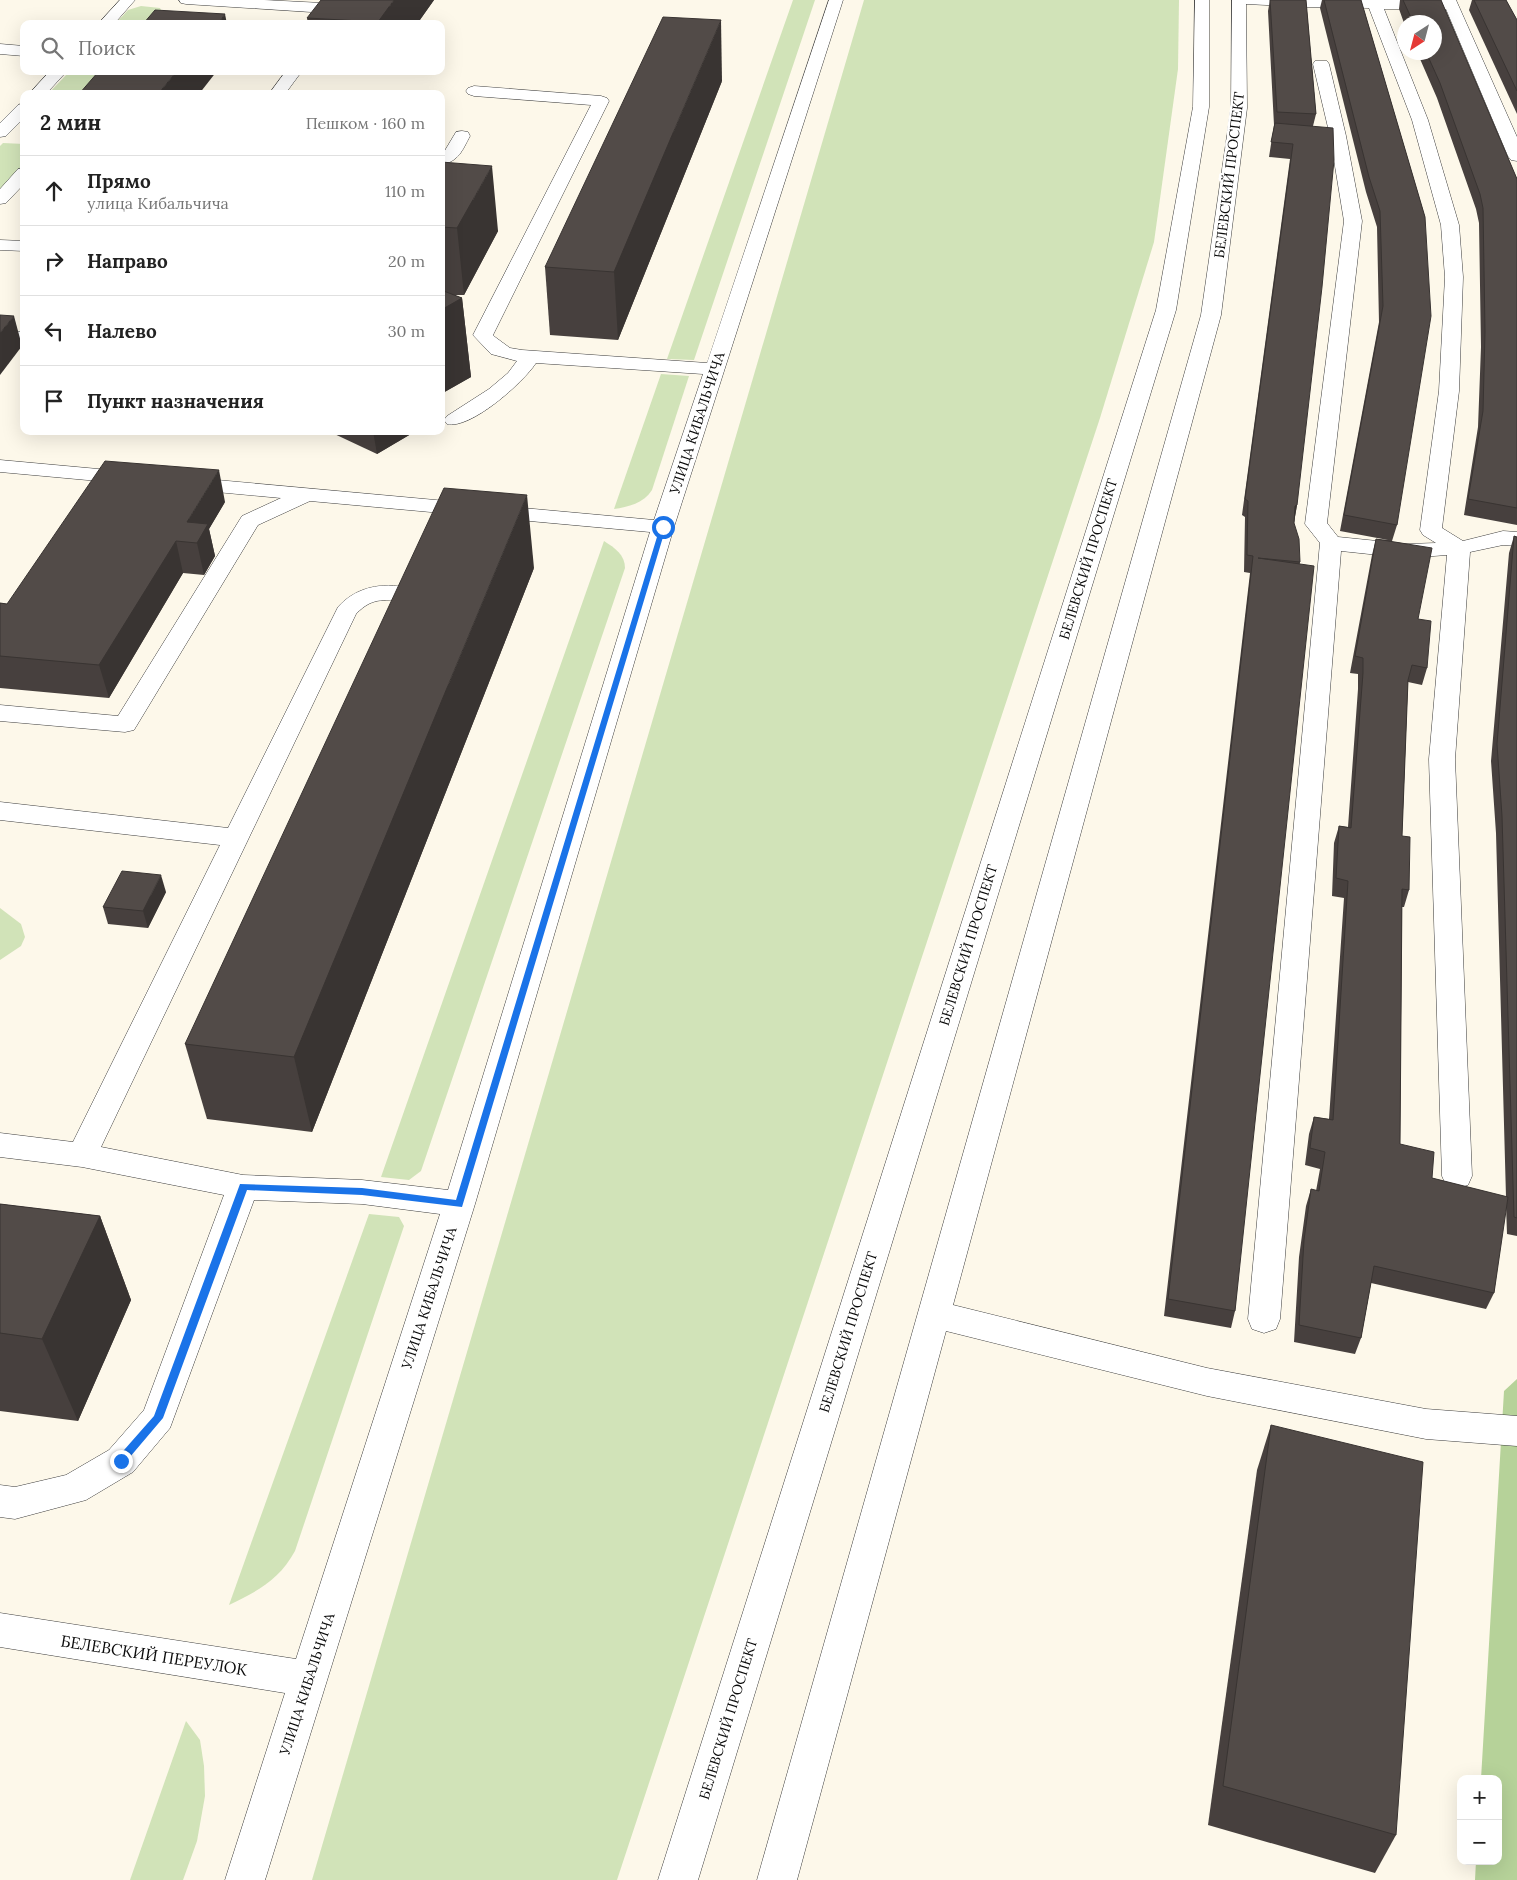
<!DOCTYPE html>
<html lang="ru">
<meta charset="utf-8">
<style>
body{margin:0;font-family:Lora,serif;background:#f6f6f6;color:#222}
.controls{position:absolute;right:15px;bottom:15px;display:grid;overflow:hidden;border-radius:10px;box-shadow:0 5px 20px #0002}
.controls button{width:45px;height:45px;display:grid;place-items:center;padding:0;border:0;border-bottom:1px solid #e0e0e0;background:#fff;color:#222;font:25px sans-serif}
.compass{position:absolute;left:1397px;top:15px;width:45px;height:45px;border-radius:50%;background:#fff;box-shadow:0 5px 20px #0002;rotate:216deg}
.stop{position:absolute;width:15px;height:15px;margin:-11px;border:4px solid #1a73e8;border-radius:50%;background:#fff}
.stop.end{background:#1a73e8;border-color:#fff;box-shadow:0 1px 5px #0008}
.list{margin:0;padding:0;list-style:none}
h2{display:flex;justify-content:space-between;align-items:center;height:65px;margin:0;padding:0 20px;font-size:21px}
h2 small{font-size:16px;font-weight:400;color:#767676}
.list li{display:grid;grid-template-columns:32px 1fr auto;gap:15px;align-items:center;box-sizing:border-box;height:70px;padding:0 20px;border-top:1px solid #e0e0e0}
.list b{display:block;font-size:19px;white-space:nowrap}
.list p{margin:0;font-size:16px;white-space:nowrap;color:#767676}
.list em{font-size:16px;font-style:normal;color:#767676}
.icon{flex:none;width:28px;height:28px;fill:none;stroke:currentColor;stroke-width:2;stroke-linecap:round;stroke-linejoin:round}
.map{position:relative;flex:none;width:1517px;height:1880px;overflow:hidden}
.search{position:absolute;background:#fff;box-shadow:0 5px 20px #0002;left:20px;top:20px;width:425px;height:55px;display:flex;align-items:center;gap:12px;box-sizing:border-box;padding:0 18px;border-radius:10px;color:#767676;font-size:19px}
.panel{position:absolute;background:#fff;box-shadow:0 5px 20px #0002;left:20px;top:90px;width:425px;height:345px;border-radius:10px}
.map>svg:first-child{display:block}
.green{fill:#d1e3b8}
.forest{fill:#b6d299}
.lines{fill:none;stroke-linecap:round;stroke-linejoin:round}
.minor-casing{stroke:#3d3d3d;stroke-width:1}
.minor{fill:#fff;fill-rule:evenodd}
.wall{fill:#47403e}
.shaded-wall{fill:#393432}
.building{fill:#524b48;stroke:#393432}
.route{fill:#1a73e8}
.labels{text-anchor:middle;dominant-baseline:central;stroke-width:5;stroke-linejoin:round;paint-order:stroke}
.street-label{font-size:14px;fill:#0a0a0a;stroke:#fff}
.near-street-label{font-size:16px;fill:#0a0a0a;stroke:#fff}
</style>
<div class="map">
<svg width="1517" height="1880" viewBox="0 0 1517 1880">
<rect width="100%" height="100%" fill="#fdf8ea"/>
<g class="green">
<path d="M793,0h22l-121,360 -27,-1z"/>
<path d="M864,0h315l-1,69 -24,173 -54,176 -483,1462h-305z"/>
<path d="M141,6l19,2 2,4 -11,12h-36l13,-14z"/>
<path d="M70,71h38l-20,23h-40z"/>
<path d="M3,143l21,1v20l-24,25v-43z"/>
<path d="M661,374l28,2 -37,114c-8,13 -24,17 -38,19z"/>
<path d="M604,541c11,7 21,14 21,27l-204,603 -12,9 -28,-3z"/>
<path d="M0,908l21,16 4,13 -4,9 -21,14z"/>
<path d="M369,1214l30,3 5,9 -109,325c-16,29 -37,40 -66,54z"/>
<path d="M186,1721l14,19 4,26 1,30 -8,45 -14,39h-53z"/>
</g>
<path class="forest" d="M1517,1379v501h-42l1,-19h22v-82h-17l23,-388z"/>
<g class="lines">
<g class="minor-casing">
<g id="minor">
<path d="M120,0h15l-21,24h-16z"/>
<path d="M179,0h85l78,4 5,2 3,3 -3,3 -5,2 -156,-10 -5,-1z"/>
<path d="M829,0h14l-169,527 -199,677 -210,676h-40l60,-187 -285,-46v-34l296,46 144,-445 -78,-10 -108,-4 -84,228 -37,44 -47,28 -71,19 -15,-2v-32l15,2 51,-12 43,-25 35,-40 80,-215 -142,-28 -82,-10v-24l73,9 147,-297 -220,-25v-18l228,26 110,-221c18,-20 44,-25 70,-19l3,5 -3,5c-22,5 -33,-4 -52,16l-255,533 142,28 119,5 86,10 202,-658 -340,-31 -52,24 -124,205 -9,2 -125,-11v-16l118,11 124,-200 39,-18 -97,-9 -8,-1 -3,-5 3,-5 8,-1 470,43 49,-146 -167,-11c-13,20 -66,67 -89,61l-3,-4 3,-4 42,-27 19,-16 9,-12 -26,-7 -18,-19 118,-230 -117,-9 -6,-2 -2,-3 2,-3 6,-2 127,10 6,2 2,3 -116,234 2,2 15,11 12,2 185,13z"/>
<path d="M1195,0h14v107l-33,203 -478,1570h-40l498,-1570 37,-203z"/>
<path d="M1232,0h224l61,137v24l-6,-1 -3,-4 -62,-147h-62l44,111 31,105 4,52 -4,114 -17,137 21,13 40,-10 14,1v14l-14,-1 -33,7 -15,207 17,417 -4,9 -11,3 -11,-3 -4,-9 -13,-417 18,-204 -40,3 -66,-7 -61,768 -4,10 -12,4 -12,-4 -4,-10 72,-776 -15,-19 39,-303 -14,-85 -17,-72 2,-3h12l2,3 17,72 16,85 -35,302 11,14 69,7 29,-1 -13,-8 -3,-5 19,-139 6,-114 -4,-52 -29,-105 -43,-112 -63,-1 -60,-3 1,104 -26,207 -268,990 254,63 219,41 91,7v30l-91,-7 -219,-43 -261,-65 -149,549h-40l444,-1565 30,-207z"/>
<path d="M0,44l24,2v10l-24,-2z"/>
<path d="M50,71h17l-21,23h-17z"/>
<path d="M286,71h16l-17,23h-16z"/>
<path d="M24,103v15l-18,18 -6,1v-14l18,-18z"/>
<path d="M462,131l6,1 2,4c-8,15 -11,25 -29,29v-12l3,-1 12,-20z"/>
<path d="M24,168v16l-18,19 -6,1v-15l18,-20z"/>
<path d="M0,240l24,1v10l-24,-1z"/>
<path d="M0,330l24,2v12l-24,-2z"/>
<path d="M0,460l131,12 8,1 3,5 -3,5 -8,1 -131,-12z"/>
</g>
</g>
<use href="#minor" class="minor"/>
</g>
<g class="wall">
<path d="M434,0l-17,24h-109l-1,-6z"/>
<path d="M1270,0h36l10,114 -3,12 -16,379 -3,18 6,39 -65,749 -4,17 -67,-12 86,-743 -6,-1 1,-55 -3,-2 48,-356 -21,-2 5,-32 -6,-114z"/>
<path d="M1322,0h39l64,217 -28,308 -5,16 26,78 9,49 -5,17 -14,-3 -6,154 7,54 -5,17h-2l-2,237 32,34 74,19 -10,-364 -5,-72 18,-208 5,-17 3,1v699l-10,-2 -1,-29 -12,88 -8,16 -115,-26 -10,55 -6,16 -61,-12 5,-85 7,-51 5,-17 5,2 4,-22 -15,-4 4,-31 5,-17 15,2 15,-221 -12,-2 2,-53 5,-17 9,1 10,-138v-15l-8,-1 22,-118 4,-16 12,1 -48,-9 39,-209 -2,-95 -11,-35 -46,-184z"/>
<path d="M1400,0h3l4,9 -4,-9h38l76,179v346l-53,-10 14,-88 3,-80 -2,-124 -3,-14 -39,-111 -20,-46h17v-30l-30,1 -5,-14z"/>
<path d="M1472,0h34l11,20v94l-48,-104z"/>
<path d="M722,81l-104,259 -68,-5 -5,-68z"/>
<path d="M441,162l57,69 -34,64h-10l8,3 9,79 -30,17z"/>
<path d="M328,431h88l-39,23z"/>
<path d="M225,502l-16,27 6,27 -11,19 -21,-2 -74,125 -109,-10v-85l7,1z"/>
<path d="M534,568l-222,564 -105,-13 -22,-75z"/>
<path d="M166,892l-18,36 -40,-4 -5,-17z"/>
<path d="M0,1204l100,12 31,84 -53,121 -78,-10z"/>
<path d="M1271,1425l125,410 -21,38 -167,-48 49,-355z"/>
</g>
<g class="shaded-wall">
<path d="M394,0h40l-17,24h-39v-2z"/>
<path d="M225,14l2,10h-9z"/>
<path d="M721,20l1,61 -104,259 -4,-68z"/>
<path d="M177,71h40l-18,23h-41z"/>
<path d="M492,166l6,65 -34,64 -7,-67z"/>
<path d="M462,298l9,79 -30,17v-84z"/>
<path d="M14,316l8,30 -22,29v-42z"/>
<path d="M373,431h43l-39,23z"/>
<path d="M219,470l6,32 -16,27 6,27 -11,19 -7,-32 -10,-21z"/>
<path d="M527,495l7,73 -222,564 -18,-75z"/>
<path d="M1297,505l-3,17 1,-16z"/>
<path d="M176,541l7,32 -74,125 -10,-33z"/>
<path d="M161,875l5,17 -18,36 -5,-17z"/>
<path d="M100,1216l31,84 -53,121 -36,-82z"/>
</g>
<g class="building">
<path d="M321,0h73l-16,22 -71,-4z"/>
<path d="M1270,0h36l10,114 -39,-2z"/>
<path d="M1324,0h37l64,217 6,99 -34,209 -53,-10 39,-209 -3,-95 -11,-34z"/>
<path d="M1403,0h38l76,179v329l-49,-9 15,-88 2,-79 -2,-124 -3,-14 -40,-111 -14,-31h8v-30h-21z"/>
<path d="M1474,0h32l11,20v71z"/>
<path d="M155,10l70,4 -7,10h-75z"/>
<path d="M663,17l58,3 -107,252 -69,-5z"/>
<path d="M99,71h78l-19,23h-79z"/>
<path d="M1275,123l58,5 1,32 -12,127 -25,218 -2,1 -1,17 5,16 1,23 -42,-4 56,8 -79,745 -67,-12 85,-743 -6,-1 1,-54 -3,-2 48,-355 -22,-2z"/>
<path d="M441,162l51,4 -35,62 -16,-1z"/>
<path d="M441,290l21,8 -21,12z"/>
<path d="M0,315l14,1 -14,17z"/>
<path d="M105,461l114,9 -32,52 21,2 -11,19 -21,-2 -77,124 -99,-9v-53l7,1z"/>
<path d="M444,488l83,7 -233,562 -109,-13z"/>
<path d="M1514,536l3,1v681l-3,-1 -12,-401 -5,-72z"/>
<path d="M1376,539l56,9 -14,71 13,2 -4,47 -15,-3 -4,15 -6,156 8,1 -1,53 -7,-1 -2,255 34,8 -2,26 76,19 -14,96 -120,-27 -13,72 -62,-13 5,-85 7,-51 8,2 6,-39 -15,-4 4,-31 19,3 15,-239 -12,-3 3,-52 12,2 12,-155v-15l-8,-2z"/>
<path d="M122,871l39,4 -18,36 -40,-4z"/>
<path d="M0,1204l100,12 -58,123 -42,-6z"/>
<path d="M1271,1425l152,37 -27,373 -173,-49z"/>
</g>
<path class="route" d="M663,525l3,2 -204,680 -100,-12 -115,-5 -84,228 -39,46h-7v-6l37,-42 86,-232 122,4 94,12 204,-673z"/>
<g class="labels">
<g class="street-label">
<text transform="translate(1229 175) rotate(-83)">БЕЛЕВСКИЙ ПРОСПЕКТ</text>
<text transform="translate(697 423) rotate(-72)">УЛИЦА КИБАЛЬЧИЧА</text>
<text transform="translate(1088 559) rotate(-73)">БЕЛЕВСКИЙ ПРОСПЕКТ</text>
<text transform="translate(968 945) rotate(-73)">БЕЛЕВСКИЙ ПРОСПЕКТ</text>
<text transform="translate(429 1298) rotate(-72)">УЛИЦА КИБАЛЬЧИЧА</text>
<text transform="translate(848 1332) rotate(-73)">БЕЛЕВСКИЙ ПРОСПЕКТ</text>
<text transform="translate(307 1684) rotate(-72)">УЛИЦА КИБАЛЬЧИЧА</text>
<text transform="translate(728 1719) rotate(-73)">БЕЛЕВСКИЙ ПРОСПЕКТ</text>
</g>
<g class="near-street-label">
<text transform="translate(154 1655) rotate(9)">БЕЛЕВСКИЙ ПЕРЕУЛОК</text>
</g>
</g>
</svg>
<div class="controls">
<button>+</button>
<button>−</button>
</div>
<svg class="compass" viewBox="-18 -18 36 36"><path d="M0-13l5 13h-10z" fill="#e53935"/><path d="M0 13l5-13h-10z" fill="#767676"/></svg>
<div class="stop" style="left:663px;top:527px"></div>
<div class="stop end" style="left:121px;top:1461px"></div>
<div class="search"><svg class="icon" aria-label="search" viewBox="0 0 24 24"><circle cx="10" cy="10" r="6"/><path d="M15 15l6 6"/></svg>Поиск</div>
<section class="panel">
<h2>2 мин<small>Пешком · 160 m</small></h2>
<ul class="list">
<li><svg class="icon" aria-label="ahead" viewBox="0 0 24 24"><path d="M12 20V5M6 11l6-6 6 6"/></svg><div><b>Прямо</b><p>улица Кибальчича</p></div><em>110 m</em></li>
<li><svg class="icon" aria-label="right" viewBox="0 0 24 24"><path d="M7 20v-9h11M14 6l5 5-5 5"/></svg><div><b>Направо</b></div><em>20 m</em></li>
<li><svg class="icon" aria-label="left" viewBox="0 0 24 24"><path d="M17 20v-9H6M10 6l-5 5 5 5"/></svg><div><b>Налево</b></div><em>30 m</em></li>
<li><svg class="icon" aria-label="arrive" viewBox="0 0 24 24"><path d="M6 21V4h12l-3 4 3 4H6"/></svg><div><b>Пункт назначения</b></div></li>
</ul>
</section>
</div>
